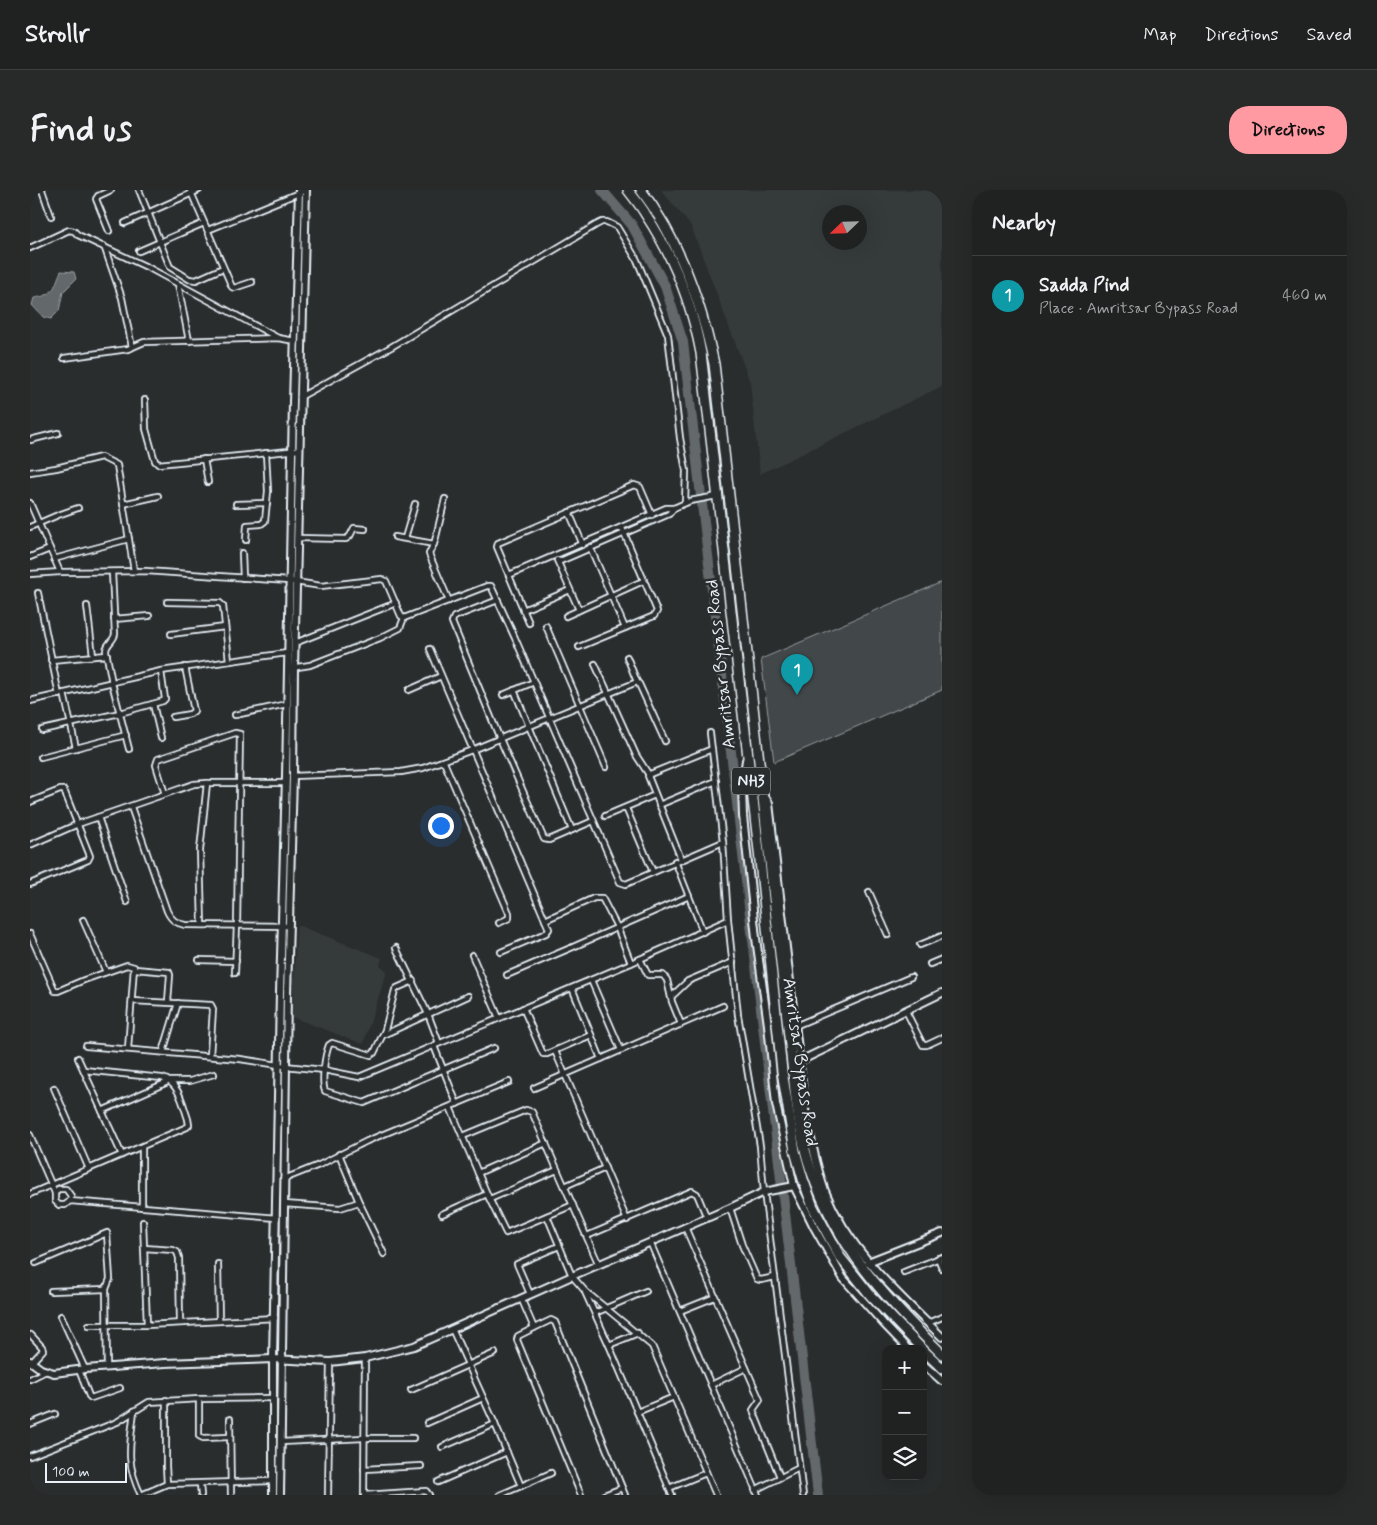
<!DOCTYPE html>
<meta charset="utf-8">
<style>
body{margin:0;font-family:Mynerve,sans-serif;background:#282a2a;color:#f1f3f6}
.controls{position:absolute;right:15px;bottom:15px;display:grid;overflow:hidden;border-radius:10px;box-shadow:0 5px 20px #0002}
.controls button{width:45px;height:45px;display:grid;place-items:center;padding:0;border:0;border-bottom:1px solid #3d3f40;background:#202222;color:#f1f3f6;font:25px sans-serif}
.compass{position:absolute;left:792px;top:15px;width:45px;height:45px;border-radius:50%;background:#202222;box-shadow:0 5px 20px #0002;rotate:247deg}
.scale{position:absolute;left:15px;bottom:12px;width:82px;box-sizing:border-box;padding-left:5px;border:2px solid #e8f1f8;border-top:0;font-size:14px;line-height:18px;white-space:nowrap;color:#e8f1f8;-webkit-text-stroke:4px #2a2d2e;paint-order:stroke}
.you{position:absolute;left:410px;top:635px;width:18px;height:18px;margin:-12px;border:4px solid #fff;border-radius:50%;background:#1a73e8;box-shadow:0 0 0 8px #1a73e833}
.badge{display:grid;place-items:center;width:32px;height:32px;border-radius:50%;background:#ff9aa2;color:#fff;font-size:16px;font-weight:700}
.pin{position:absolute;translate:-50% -41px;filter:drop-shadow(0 1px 2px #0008)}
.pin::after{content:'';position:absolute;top:26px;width:18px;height:15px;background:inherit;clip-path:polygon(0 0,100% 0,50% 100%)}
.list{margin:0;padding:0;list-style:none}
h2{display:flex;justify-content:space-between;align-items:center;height:65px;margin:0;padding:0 20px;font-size:21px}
h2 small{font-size:16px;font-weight:400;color:#a2a4a5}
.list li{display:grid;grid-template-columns:32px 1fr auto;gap:15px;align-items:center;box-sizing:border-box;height:80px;padding:0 20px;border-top:1px solid #3d3f40}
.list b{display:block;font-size:19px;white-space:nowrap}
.list p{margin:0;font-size:16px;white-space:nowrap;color:#a2a4a5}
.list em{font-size:16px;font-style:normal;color:#a2a4a5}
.icon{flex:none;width:28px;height:28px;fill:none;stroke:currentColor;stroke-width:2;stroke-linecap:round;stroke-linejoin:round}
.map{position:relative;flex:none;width:912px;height:1305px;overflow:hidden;border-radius:20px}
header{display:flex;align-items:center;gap:30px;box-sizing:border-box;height:70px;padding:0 25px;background:#202222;border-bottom:1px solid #3d3f40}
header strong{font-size:24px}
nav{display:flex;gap:28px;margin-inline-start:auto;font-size:18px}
.intro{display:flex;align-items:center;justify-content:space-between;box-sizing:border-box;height:120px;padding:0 30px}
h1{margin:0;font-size:35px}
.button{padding:12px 22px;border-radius:20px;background:#ff9aa2;color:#111;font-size:18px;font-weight:700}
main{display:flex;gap:30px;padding:0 30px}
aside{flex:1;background:#202222;border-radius:20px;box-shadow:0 5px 20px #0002}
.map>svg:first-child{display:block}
.built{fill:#363a3b;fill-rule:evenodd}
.green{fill:#424648;stroke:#959ca0}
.water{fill:#63686b;stroke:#989fa3}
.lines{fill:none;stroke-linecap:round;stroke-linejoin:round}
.river{stroke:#63686b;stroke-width:10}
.street-casing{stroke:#e8f1f8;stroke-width:8}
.secondary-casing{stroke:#e8f1f8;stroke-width:10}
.highway-casing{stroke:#e8f1f8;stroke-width:12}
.street{stroke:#2a2d2e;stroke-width:4.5}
.secondary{stroke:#2a2d2e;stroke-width:6}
.highway{stroke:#2a2d2e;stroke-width:9}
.labels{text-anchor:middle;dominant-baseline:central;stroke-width:5;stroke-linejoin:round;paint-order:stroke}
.shield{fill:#2a2d2e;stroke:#afb6bb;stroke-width:1}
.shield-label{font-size:16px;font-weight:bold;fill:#e8f1f8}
.street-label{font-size:18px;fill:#e8f1f8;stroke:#2a2d2e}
</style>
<header>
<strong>Strollr</strong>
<nav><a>Map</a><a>Directions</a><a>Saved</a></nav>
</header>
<div class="intro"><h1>Find us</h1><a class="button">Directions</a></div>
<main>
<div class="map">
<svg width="912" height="1305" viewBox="0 0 912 1305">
<rect width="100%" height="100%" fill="#2a2d2e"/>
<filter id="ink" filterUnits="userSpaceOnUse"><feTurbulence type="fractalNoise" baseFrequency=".02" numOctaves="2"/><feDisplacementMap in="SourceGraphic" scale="10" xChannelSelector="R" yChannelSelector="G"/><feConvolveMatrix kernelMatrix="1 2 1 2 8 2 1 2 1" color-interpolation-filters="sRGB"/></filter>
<g filter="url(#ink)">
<g class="built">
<path d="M631,0h281v196l-182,88 -10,-92 -59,-156zM799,22h30v30h-30z"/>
<path d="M267,735l85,33 -2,7 7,6 -24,73 -71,-27z"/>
</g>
<path class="green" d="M912,392v108l-168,72 -13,-103z"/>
<path class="water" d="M31,81l13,1 2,7 -13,13 -4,19 -8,8 -8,-2 -11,-12 2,-7c21,-3 19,-9 27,-27z"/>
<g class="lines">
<path class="river" d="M572,0l30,35 33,61 18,56 135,1153"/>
<g class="street-casing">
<g id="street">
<path d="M12,0l9,26"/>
<path d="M109,0l31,77 19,12 7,1 27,-12"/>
<path d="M160,0l42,97 2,1 18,-6"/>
<path d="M95,33l74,-33"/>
<path d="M178,40l98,-40"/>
<path d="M79,41l-13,-32 2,-3 13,-6"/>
<path d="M74,56l18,52 10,49"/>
<path d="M0,58l39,-18 5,1 4,4 71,33 129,70"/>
<path d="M109,61l65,-28"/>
<path d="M148,94l11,57"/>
<path d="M34,168l64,-9 16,-7 134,-4 17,3"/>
<path d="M270,207l91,-50 205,-122 6,-3h5l10,5 20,33 31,75 12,103 6,33 -1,32"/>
<path d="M115,210l1,29 9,32 3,3 141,-14"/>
<path d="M0,250l28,-7"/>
<path d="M174,269l4,23"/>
<path d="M0,282l26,-4 45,-11 16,8 17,106"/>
<path d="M415,309l-10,42 -6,13 20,47"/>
<path d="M0,313l30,69"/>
<path d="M93,314l35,-8"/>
<path d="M206,314l31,-1"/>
<path d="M539,322l14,33"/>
<path d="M0,337l28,-12 20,-7"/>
<path d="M365,347l39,7"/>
<path d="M267,348l49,1 4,-3 4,-8 11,1"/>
<path d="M375,348l10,-34"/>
<path d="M216,350l1,-15 14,-1 4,-3 3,-30 -2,-38"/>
<path d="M560,357l35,81"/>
<path d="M212,363l1,25"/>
<path d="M0,367l20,-8"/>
<path d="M24,369l75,-20"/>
<path d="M527,370l22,50"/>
<path d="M528,372l111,-48 5,-6"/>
<path d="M82,382l3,62c-1,7 -9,10 -9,17l6,32 17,66"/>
<path d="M0,384l30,-2 86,-1 143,10 32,5 61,-7 4,2 15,35 3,2 83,-32h4l24,52 105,244 6,2 97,-42"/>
<path d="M479,385l157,-67h8l16,-7 27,-5"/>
<path d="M8,403l21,102"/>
<path d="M468,410l-44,17 -2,5 48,117 44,100 5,1 44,-19"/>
<path d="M137,412l53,1 3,3 6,55"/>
<path d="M57,416l6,50"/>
<path d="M493,420l47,-20"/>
<path d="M536,426l77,-35"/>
<path d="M84,429l35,-3"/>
<path d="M499,433l-32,-76 1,-4 136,-58 6,2 12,28"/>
<path d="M516,436l60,141"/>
<path d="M141,444l54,-7"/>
<path d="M265,453l101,-40"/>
<path d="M549,457l75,-31 3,-5 -35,-83"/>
<path d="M400,459l119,280 -3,4 -45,19"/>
<path d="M597,467l10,25"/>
<path d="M21,470l56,-5"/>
<path d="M565,474l41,91 13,20"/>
<path d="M261,478l19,-3 70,-27 20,-10 4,-10"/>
<path d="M379,500l32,-14"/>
<path d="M484,500l58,140"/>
<path d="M34,503l12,55"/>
<path d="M473,505l31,-13"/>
<path d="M0,511l131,-30 126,-18"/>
<path d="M123,514l8,34"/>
<path d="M205,525l52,-11"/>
<path d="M143,527l17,-3 4,-3 -9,-44"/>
<path d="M12,540l78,-17 43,-12 2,-2 -4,-28"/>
<path d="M680,543l13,109 5,78 10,95 22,131 4,46 39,303"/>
<path d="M11,567l85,-22"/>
<path d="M414,572l65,151v5l-10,5"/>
<path d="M262,586l109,-4 22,-4 49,-18 165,-68 2,2 26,57"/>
<path d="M135,604l-9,-29 2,-6 77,-26 5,1 -3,191 -2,48"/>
<path d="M0,612l30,-12h4l26,66 -2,4 -58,24"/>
<path d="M629,615l57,-24"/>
<path d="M101,617l36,104c4,9 9,12 18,14l104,1"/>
<path d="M596,618l27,64"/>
<path d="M575,626l50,-21"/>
<path d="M68,627l29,85"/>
<path d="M0,655l48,-21 116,-40 13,-1h78"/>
<path d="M651,669l-33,-83 2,-2 62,-25"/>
<path d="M645,671l28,71"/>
<path d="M839,702l19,43"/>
<path d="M53,730l23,52"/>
<path d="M515,730l49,-22h8l15,29 14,36"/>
<path d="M172,735l-2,-75 7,-67"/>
<path d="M0,744l25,57h3l26,-11 43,-15 7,2 -6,82"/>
<path d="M890,755l22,-9"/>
<path d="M366,758l32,66 11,29"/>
<path d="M442,765l27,63"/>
<path d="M610,769l8,16h15l4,5 5,22 9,22"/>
<path d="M169,770l37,1"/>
<path d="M900,774l12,-5"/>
<path d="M105,779l34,3 1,3 -2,27"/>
<path d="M477,785l66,-28 116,-51"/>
<path d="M561,790l30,70"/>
<path d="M383,791l-16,7 -2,2 -10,40 -11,23 -3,2 -39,-12 -3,2c-4,10 -8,36 -4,46l39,12 130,-55"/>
<path d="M542,798l29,71"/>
<path d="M641,807l17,-16 45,-19"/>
<path d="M102,811l79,4 2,4 -3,47"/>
<path d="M493,818l20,46h4l44,-19"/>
<path d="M876,821l17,34h4l15,-7"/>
<path d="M765,836l116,-49"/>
<path d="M353,845l85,-39"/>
<path d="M56,856l154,13 45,7 39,4 35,7 272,-114 97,-43"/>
<path d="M404,856l23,58"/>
<path d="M525,861l72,169"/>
<path d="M133,862l15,-49"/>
<path d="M48,868l44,97"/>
<path d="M24,898l35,81"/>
<path d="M504,898l189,-82"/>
<path d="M420,917l37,87 19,39 67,-28"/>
<path d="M72,921l68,-30h20l24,-7"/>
<path d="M0,945l25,58v8l4,4h6l5,-4 207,17"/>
<path d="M433,946l63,-26 6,2 67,153"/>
<path d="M112,957v60"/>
<path d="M309,964l20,48 25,52"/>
<path d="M448,983l68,-30"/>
<path d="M254,989l35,-14 48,-24 142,-59"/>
<path d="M535,996l40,-18"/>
<path d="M25,1003l3,-4h8l5,7 -1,5"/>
<path d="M0,1004l157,-67 2,-2 -1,-6c-5,-14 -9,-37 -26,-41l-78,-8"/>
<path d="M460,1009l67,-29"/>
<path d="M254,1014l56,4 19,-6"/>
<path d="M700,1018l12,37 15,34 4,1 14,-3"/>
<path d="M412,1024l45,-20"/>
<path d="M517,1026l25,60 13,15 67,55 64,149"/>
<path d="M113,1032l4,103"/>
<path d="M655,1037l75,173 -7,10 27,67"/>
<path d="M557,1046l105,-45 5,3 10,24"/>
<path d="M620,1052l108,253"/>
<path d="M114,1058l29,2 4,2 2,6 1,65"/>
<path d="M908,1068l4,10"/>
<path d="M6,1073l71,-30 3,46 -4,10 1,79"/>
<path d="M188,1074l1,57"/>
<path d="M874,1082l38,-15"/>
<path d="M21,1101l55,-2"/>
<path d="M555,1102l24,53 63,150"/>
<path d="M500,1104l-13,-30 42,-18"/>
<path d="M491,1108l13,30 -16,8 -1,4 64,155"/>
<path d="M650,1121l35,-14"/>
<path d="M565,1123l51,-22"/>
<path d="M31,1126l24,53"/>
<path d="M898,1133l14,-6"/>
<path d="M59,1135h58l128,-7"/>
<path d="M504,1138l17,-8 4,2 70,173"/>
<path d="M422,1139l43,95 26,62 -21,9"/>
<path d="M1,1145l11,12 1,3 -11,12"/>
<path d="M579,1155l29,-12"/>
<path d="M49,1180l10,26 2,2 29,-10"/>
<path d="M0,1189l16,-8"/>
<path d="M681,1195l35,-17"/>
<path d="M381,1200l84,-37"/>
<path d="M169,1209v37l4,2 27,-1"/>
<path d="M136,1210v66l1,18"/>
<path d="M104,1221c-4,34 -9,52 7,84l26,-11 106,-3"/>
<path d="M607,1222l37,-15"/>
<path d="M200,1229l1,76"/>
<path d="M397,1233l56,-25"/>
<path d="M0,1234l25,-10"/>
<path d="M251,1252l83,-4h49"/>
<path d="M412,1257l53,-23"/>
<path d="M0,1266l87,-34 32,-20 50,-3 75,-1"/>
<path d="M334,1279l57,-3"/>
<path d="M408,1292l69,-30"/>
<path d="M170,1294l1,11"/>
<path d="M491,1296l30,-13"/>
<path d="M639,1298l37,-15"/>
<path d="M725,1300l44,-22"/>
<path d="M298,1305l2,-133"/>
<path d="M334,1305l1,-137"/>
<path d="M334,1305l62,-4 3,4"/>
<path d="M574,1305l18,-7"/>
</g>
</g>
<g class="secondary-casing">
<g id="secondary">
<path d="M716,570l-4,27 1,29 13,122 12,87 8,79 18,82 20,41 29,51 40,45 25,26"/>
<path d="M734,605l5,8 37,314c6,24 10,50 19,74 24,60 72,102 117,146"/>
<path d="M770,871l142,-68"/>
<path d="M838,1072l74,-29"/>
<path d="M0,1171l11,8 13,4 31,-4 80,-6 108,-4 57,3 35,-4 49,-12 158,-70 158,-68 34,-16 30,-6"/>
<path d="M893,1174l19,17"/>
<path d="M243,1305v-136l7,-367 6,-216 7,-374 6,-212"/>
<path d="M250,1305l7,-501 6,-218 1,-108 12,-478"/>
</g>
</g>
<g class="highway-casing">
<g id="highway">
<path d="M598,0c6,8 13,16 18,25 27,41 46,90 55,138l58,498 23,220 13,80 8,28 10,28 27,50 31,39 51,53"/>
<path d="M611,0c39,51 60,112 73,174l37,324 41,376c4,35 7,72 19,106 26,77 74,128 131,184"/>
<path d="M893,1160l19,18"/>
</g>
</g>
<use href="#street" class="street"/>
<use href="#secondary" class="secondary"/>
<use href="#highway" class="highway"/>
</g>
</g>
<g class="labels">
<rect class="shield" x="702" y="577.5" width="38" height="27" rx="4"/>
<g class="shield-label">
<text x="721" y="591">NH3</text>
</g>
<g class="street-label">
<text transform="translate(691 474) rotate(-96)">Amritsar Bypass Road</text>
<text transform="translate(770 872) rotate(82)">Amritsar Bypass Road</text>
</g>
</g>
</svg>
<div class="controls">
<button>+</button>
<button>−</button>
<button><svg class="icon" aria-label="layers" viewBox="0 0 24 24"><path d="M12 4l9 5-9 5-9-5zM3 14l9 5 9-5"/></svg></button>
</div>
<svg class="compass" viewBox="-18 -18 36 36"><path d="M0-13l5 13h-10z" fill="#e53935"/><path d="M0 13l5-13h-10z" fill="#a2a4a5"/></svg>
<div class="scale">100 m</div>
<div class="you"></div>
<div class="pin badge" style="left:767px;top:505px;background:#0f9aa8">1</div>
</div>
<aside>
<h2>Nearby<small></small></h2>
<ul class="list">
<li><span class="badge" style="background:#0f9aa8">1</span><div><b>Sadda Pind</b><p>Place · Amritsar Bypass Road</p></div><em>460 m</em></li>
</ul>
</aside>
</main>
